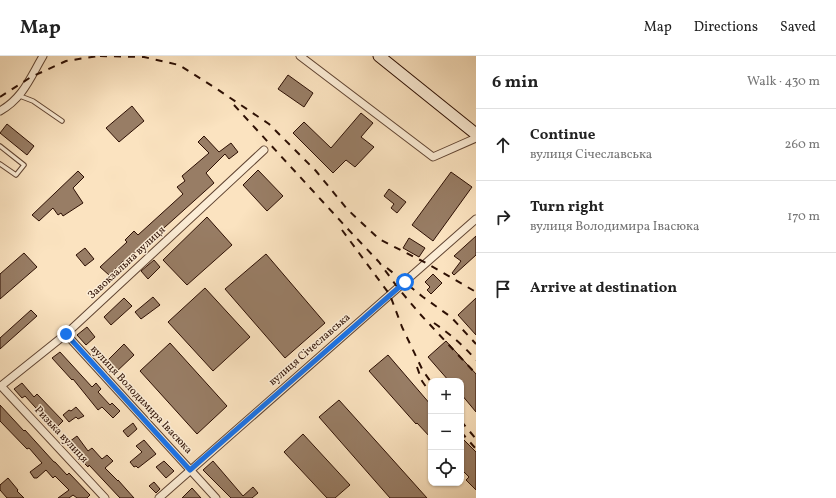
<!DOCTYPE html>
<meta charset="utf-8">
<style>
body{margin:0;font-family:Vollkorn,serif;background:#f6f6f6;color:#222}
.controls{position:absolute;right:12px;bottom:12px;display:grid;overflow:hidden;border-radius:8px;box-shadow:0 1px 3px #0004}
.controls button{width:36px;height:36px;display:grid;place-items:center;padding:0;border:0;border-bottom:1px solid #e0e0e0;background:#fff;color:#222;font:20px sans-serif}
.stop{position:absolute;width:12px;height:12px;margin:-9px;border:3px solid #1a73e8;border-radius:50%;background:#fff}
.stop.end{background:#1a73e8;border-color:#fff;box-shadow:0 1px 4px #0008}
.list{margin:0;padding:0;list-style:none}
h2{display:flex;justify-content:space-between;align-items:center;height:52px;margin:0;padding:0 16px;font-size:17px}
h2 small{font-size:13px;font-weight:400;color:#767676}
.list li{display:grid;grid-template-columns:26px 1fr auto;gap:12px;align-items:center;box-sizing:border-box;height:72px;padding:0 16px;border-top:1px solid #e0e0e0}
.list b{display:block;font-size:15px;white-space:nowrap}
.list p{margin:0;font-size:13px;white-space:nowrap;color:#767676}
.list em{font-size:13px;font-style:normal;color:#767676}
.icon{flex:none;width:22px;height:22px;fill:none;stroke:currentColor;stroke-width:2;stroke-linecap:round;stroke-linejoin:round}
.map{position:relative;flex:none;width:476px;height:442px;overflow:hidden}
header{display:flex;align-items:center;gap:24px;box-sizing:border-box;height:56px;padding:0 20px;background:#fff;border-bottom:1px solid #e0e0e0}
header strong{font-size:19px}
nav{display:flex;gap:22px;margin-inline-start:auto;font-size:14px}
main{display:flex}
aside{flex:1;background:#fff}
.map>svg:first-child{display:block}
.building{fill:#987d65;stroke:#2d0f03}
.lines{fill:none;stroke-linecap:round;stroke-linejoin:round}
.service-casing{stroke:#604432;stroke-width:5.5}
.minor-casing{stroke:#604432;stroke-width:9}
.secondary-casing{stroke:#2d0f03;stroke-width:13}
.service{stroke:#fcedd6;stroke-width:3.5}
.minor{stroke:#fcedd6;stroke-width:7}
.secondary{stroke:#fcedd6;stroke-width:11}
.rail{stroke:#2d0f03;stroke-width:2;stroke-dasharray:7 7;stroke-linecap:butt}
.route{stroke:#1a73e8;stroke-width:5}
.labels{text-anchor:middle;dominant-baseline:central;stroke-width:3;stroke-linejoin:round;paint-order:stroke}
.street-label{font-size:11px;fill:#2d0f03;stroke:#fcedd6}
</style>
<header>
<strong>Map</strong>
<nav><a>Map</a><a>Directions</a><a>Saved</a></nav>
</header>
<main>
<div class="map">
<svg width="476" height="442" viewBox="0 0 476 442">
<rect width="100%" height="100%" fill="#fbe3c0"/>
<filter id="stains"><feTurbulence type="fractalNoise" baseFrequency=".005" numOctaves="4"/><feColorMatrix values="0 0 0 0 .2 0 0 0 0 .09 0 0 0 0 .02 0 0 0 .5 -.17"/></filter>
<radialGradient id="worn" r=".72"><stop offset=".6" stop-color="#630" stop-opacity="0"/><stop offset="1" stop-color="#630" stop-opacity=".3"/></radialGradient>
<g class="building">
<path d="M288,19l25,18 -9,14 -26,-18z"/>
<path d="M132,50l12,15 -25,21 -13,-14z"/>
<path d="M361,57l12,10 -12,14 13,10 -19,20 -9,-7 -13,13 -40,-40 11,-11 27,26z"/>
<path d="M7,68l27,22 -7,9 -27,-22z"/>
<path d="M204,80l15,16 12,-9 7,9 -9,7 -4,-5 -19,19 8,10 -49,44 -15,11 -25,25 -2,-2 -14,14 -9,-8 27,-25 -2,-2 9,-9 4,4 45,-41 -6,-7 8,-6 -3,-5 27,-23 -11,-11z"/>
<path d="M258,114l25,26 -16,15 -24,-26z"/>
<path d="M78,115l6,6 -11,11 10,15 -20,13 -2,-3 -3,2 -5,-7 -14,13 -7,-6z"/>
<path d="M451,116l21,15 -39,54 -21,-16z"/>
<path d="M389,133l17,13 -9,11 -6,-5 3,-4 -10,-8z"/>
<path d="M207,161l25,28 -45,40 -24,-25z"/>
<path d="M476,180v19l-22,20 -2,-2 9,-12 -7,-5z"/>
<path d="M409,182l16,10 -6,9 -16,-9z"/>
<path d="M85,192l9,11 -9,7 -9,-11z"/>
<path d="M24,197l13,14 -37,32v-25z"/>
<path d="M266,198l59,69 -40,35 -60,-69z"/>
<path d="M154,204l6,7 -12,12 -7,-8z"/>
<path d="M433,218l9,9 -11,11 -4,-4 3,-3 -5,-5z"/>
<path d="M205,232l45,49 -37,34 -45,-49z"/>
<path d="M153,241l7,8 -19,14 -6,-7z"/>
<path d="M124,242l8,8 -21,19 -7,-8z"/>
<path d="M476,242v37l-18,-20z"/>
<path d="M31,254l6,6 -37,33v-11z"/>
<path d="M87,271l8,10 -9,8 -9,-10z"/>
<path d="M446,285l30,33v38l-15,-18v-13h-12l-21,-24z"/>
<path d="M170,287l57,63 -30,28 -57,-63z"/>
<path d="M124,288l10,11 -20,19 -10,-10z"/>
<path d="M60,296l32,35 4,-4 5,6 -3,3 12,13 2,-2 8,8 -7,7 -11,-11 -4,3 -25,-31 -1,1 -20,-22z"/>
<path d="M388,299l43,50v33l-14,-15 -1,1 -47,-53z"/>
<path d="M22,327l12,14 3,-3 26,27 -8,8 -30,-33 -3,2 -8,-9z"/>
<path d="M339,344l45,50 43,48h-37l-71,-81z"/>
<path d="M0,349l24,26 1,-1 29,32h1l12,13 2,-2 21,22 -3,3h-10l-4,-3 -4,3h-11l11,-8 -14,-14 -2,2 -7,-8 -9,8h-3l-4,-6 12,-9 -13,-15 -2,1 -27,-28z"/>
<path d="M76,351l8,9 -6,3 -2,-2 -7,5 -6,-7 6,-5 2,1z"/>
<path d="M133,367l4,6 -9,8 -5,-6z"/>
<path d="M303,378l47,51 -15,13h-8l-43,-46z"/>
<path d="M77,380l11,15 4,-3 10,11 5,-4 6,6 -8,7 13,13v-1l16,18h-14l-31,-33 -1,2 -10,-10 1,-1 -10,-14z"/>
<path d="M461,381l15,15v38l-10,-10 3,-3 -8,-8z"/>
<path d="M144,384l12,14 -18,14 -2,-2 -2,1 -4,-5 12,-10 -6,-6z"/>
<path d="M164,405l10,10 -8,7 -10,-11z"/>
<path d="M213,405l30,35 10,-9 5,6 -6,5h-21l-28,-28z"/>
<path d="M8,422l10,12 -1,1 7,7h-17l-7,-8v-5z"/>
<path d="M154,426l6,7 -4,4 -7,-7z"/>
<path d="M192,432l9,10h-19z"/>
</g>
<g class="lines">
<g class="service-casing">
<g id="service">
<path d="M20,40l13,5 29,20"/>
<path d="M0,90l24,19 -8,10 -16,-11"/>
</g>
</g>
<g class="minor-casing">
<g id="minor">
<path d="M300,0l133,101 43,-19"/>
<path d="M0,55c23,-13 30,-33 43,-55"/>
<path d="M66,278l150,164"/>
<path d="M0,330h1l65,-52 198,-184"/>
<path d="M1,330l104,112"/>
<path d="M159,442l317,-279"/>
</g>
</g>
<g class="secondary-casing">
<path id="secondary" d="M379,0l97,78"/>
</g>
<use href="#service" class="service"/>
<use href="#minor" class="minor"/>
<use href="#secondary" class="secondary"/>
<g class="rail">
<path d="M100,0l44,1 35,8 38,24 52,35 47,47 31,38 32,30 47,24 50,29"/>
<path d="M0,41l31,-20 35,-16 32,-5"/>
<path d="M234,49l112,122 33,35 19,26 22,26 56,60"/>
<path d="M342,174l48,65 12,32 21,44 8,11"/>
<path d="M387,212l36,29 28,20 25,27"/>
<path d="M434,267c16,11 29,22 42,37"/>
<path d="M417,311l5,14 9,13"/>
<path d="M461,365l15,18"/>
<path d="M461,376l15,17"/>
</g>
</g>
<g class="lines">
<path class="route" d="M66,278l124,136 215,-188"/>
</g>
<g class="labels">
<g class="street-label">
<text transform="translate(127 207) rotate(-43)">Завокзальна вулиця</text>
<text transform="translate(310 294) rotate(-41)">вулиця Січеславська</text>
<text transform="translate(141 344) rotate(47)">вулиця Володимира Івасюка</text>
<text transform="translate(61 379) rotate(47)">Ризька вулиця</text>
</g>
</g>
<rect width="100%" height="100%" filter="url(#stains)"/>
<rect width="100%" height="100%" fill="url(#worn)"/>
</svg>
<div class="controls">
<button>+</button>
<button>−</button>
<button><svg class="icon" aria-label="locate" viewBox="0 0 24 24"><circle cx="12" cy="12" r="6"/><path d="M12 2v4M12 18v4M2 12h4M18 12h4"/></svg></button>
</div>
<div class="stop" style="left:405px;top:226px"></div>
<div class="stop end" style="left:66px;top:278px"></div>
</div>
<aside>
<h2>6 min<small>Walk · 430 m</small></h2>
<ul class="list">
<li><svg class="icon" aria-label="ahead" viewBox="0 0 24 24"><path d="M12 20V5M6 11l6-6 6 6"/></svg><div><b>Continue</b><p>вулиця Січеславська</p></div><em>260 m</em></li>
<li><svg class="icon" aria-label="right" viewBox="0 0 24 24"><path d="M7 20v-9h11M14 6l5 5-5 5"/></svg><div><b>Turn right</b><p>вулиця Володимира Івасюка</p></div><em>170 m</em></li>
<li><svg class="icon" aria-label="arrive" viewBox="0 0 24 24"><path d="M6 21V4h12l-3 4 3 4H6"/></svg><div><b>Arrive at destination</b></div></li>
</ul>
</aside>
</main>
